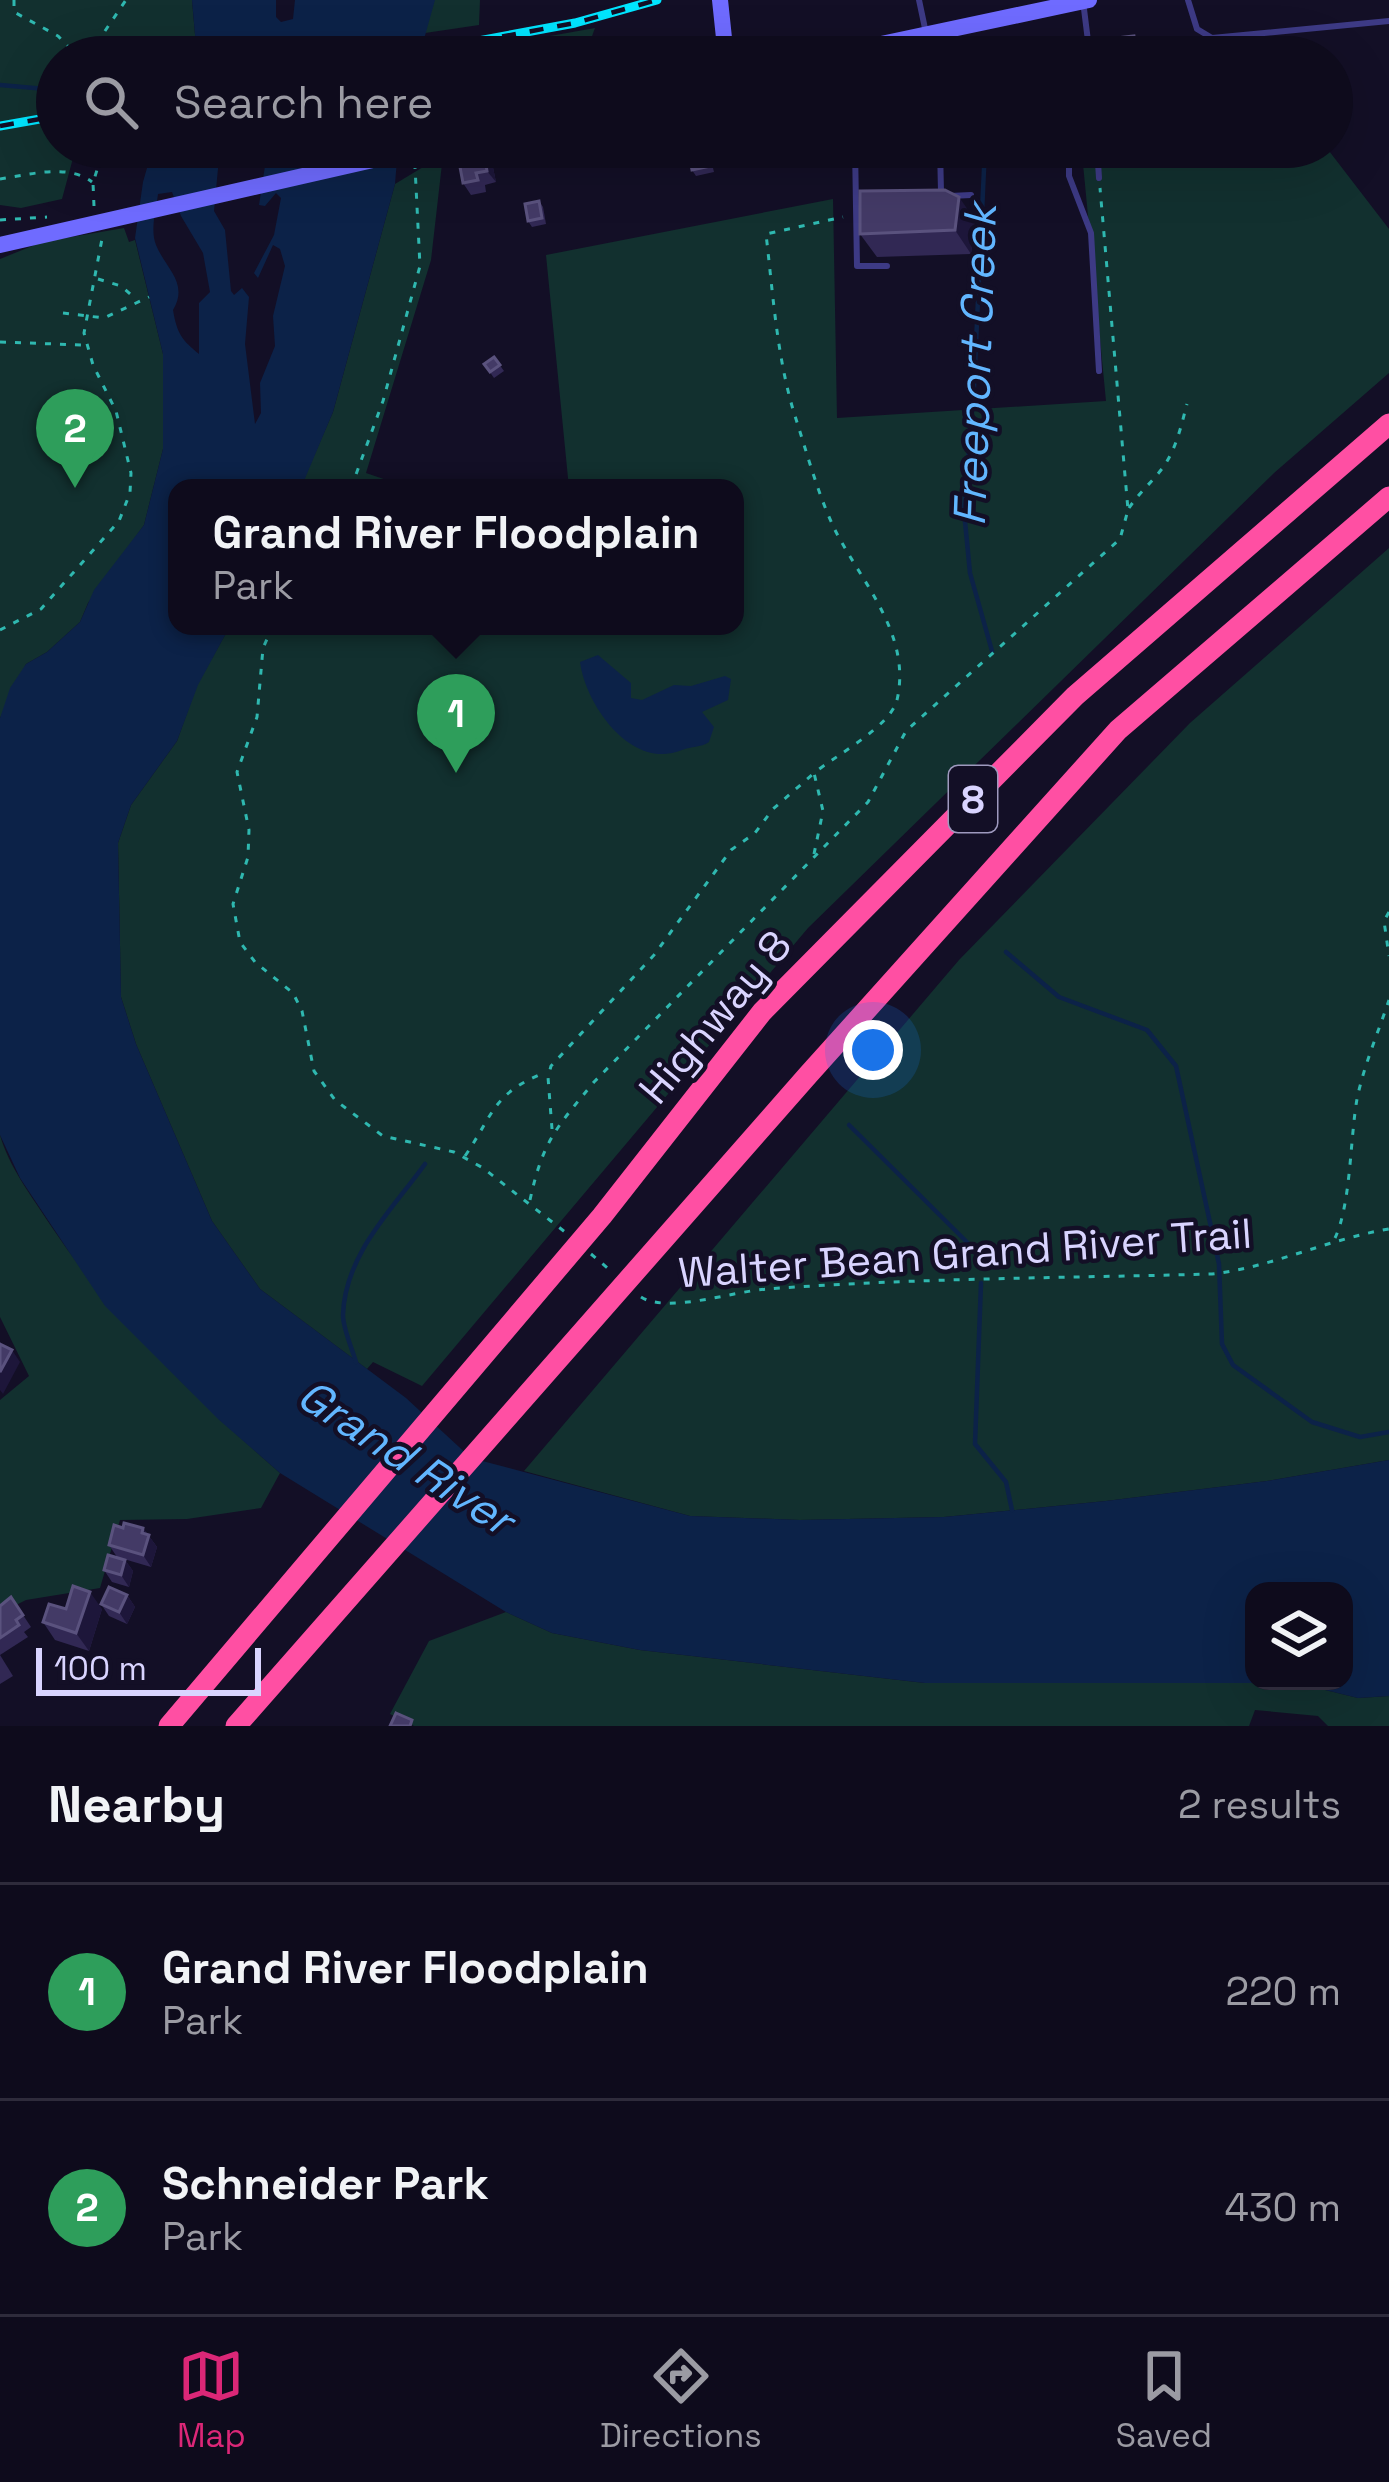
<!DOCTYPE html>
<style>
body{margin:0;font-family:"Space Grotesk",sans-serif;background:#171425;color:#f1f3f6}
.controls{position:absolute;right:36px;bottom:36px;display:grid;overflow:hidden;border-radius:24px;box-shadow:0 12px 48px #0002}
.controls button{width:108px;height:108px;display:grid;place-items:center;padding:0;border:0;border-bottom:3px solid #2e2b3b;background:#0e0b1c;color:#f1f3f6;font:60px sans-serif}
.scale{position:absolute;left:36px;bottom:30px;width:225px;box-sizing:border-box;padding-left:12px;border:6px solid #d9d4ff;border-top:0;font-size:33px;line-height:42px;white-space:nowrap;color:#d9d4ff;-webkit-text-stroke:9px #130f26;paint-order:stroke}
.you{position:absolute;left:873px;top:1050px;width:42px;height:42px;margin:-30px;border:9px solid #fff;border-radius:50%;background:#1a73e8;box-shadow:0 0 0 18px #1a73e833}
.badge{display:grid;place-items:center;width:78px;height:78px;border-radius:50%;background:#db2777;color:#fff;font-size:39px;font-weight:700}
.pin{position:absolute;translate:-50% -99px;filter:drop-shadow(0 3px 6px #0008)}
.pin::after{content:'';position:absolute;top:63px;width:42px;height:36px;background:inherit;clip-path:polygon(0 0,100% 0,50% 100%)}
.popup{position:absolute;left:168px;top:479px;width:576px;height:156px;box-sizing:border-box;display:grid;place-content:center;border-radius:24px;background:#0e0b1c;filter:drop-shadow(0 3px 9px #0005);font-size:39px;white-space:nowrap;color:#9b9ba3}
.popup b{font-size:45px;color:#f1f3f6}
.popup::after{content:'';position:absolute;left:50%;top:100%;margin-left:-24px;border:24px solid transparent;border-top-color:#0e0b1c}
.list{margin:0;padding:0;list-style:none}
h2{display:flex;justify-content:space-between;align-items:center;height:156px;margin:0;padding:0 48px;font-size:51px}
h2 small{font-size:39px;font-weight:400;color:#9b9ba3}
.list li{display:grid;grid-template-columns:78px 1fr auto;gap:36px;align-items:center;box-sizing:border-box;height:216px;padding:0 48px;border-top:3px solid #2e2b3b}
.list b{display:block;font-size:45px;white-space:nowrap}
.list p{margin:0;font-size:39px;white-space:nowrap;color:#9b9ba3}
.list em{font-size:39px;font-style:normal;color:#9b9ba3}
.icon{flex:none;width:66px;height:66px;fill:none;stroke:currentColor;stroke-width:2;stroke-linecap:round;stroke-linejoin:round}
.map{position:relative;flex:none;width:1389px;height:1726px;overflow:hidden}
.search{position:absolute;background:#0e0b1c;box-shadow:0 12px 48px #0002;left:36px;right:36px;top:36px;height:132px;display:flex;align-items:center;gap:30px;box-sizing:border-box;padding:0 42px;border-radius:66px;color:#9b9ba3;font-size:45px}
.sheet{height:588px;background:#0e0b1c}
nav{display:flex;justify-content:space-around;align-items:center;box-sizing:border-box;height:168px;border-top:3px solid #2e2b3b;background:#0e0b1c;font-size:33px;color:#9b9ba3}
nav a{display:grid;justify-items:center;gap:6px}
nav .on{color:#db2777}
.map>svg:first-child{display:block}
.green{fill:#12302f}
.water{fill:#0c2248;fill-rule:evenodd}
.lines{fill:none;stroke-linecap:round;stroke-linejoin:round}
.stream{stroke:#0c2248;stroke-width:4.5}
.path{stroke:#2fb8b0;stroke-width:3;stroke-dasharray:6 9;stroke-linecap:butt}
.service{stroke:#3d3a85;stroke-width:6}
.secondary{stroke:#6f6bff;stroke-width:16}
.motorway{stroke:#ff4fa3;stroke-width:21}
.rail-casing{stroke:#00e5ff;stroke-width:9}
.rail{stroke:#130f26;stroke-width:4.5;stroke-dasharray:14;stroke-linecap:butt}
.wall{fill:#312854}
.shaded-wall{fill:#1d163a}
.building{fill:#433a66;stroke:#5a527e;stroke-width:3}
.labels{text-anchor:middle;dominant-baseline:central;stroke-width:9;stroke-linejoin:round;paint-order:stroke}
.shield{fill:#130f26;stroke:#9e99be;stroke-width:3}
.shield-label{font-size:39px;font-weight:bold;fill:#d9d4ff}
.street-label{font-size:42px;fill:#d9d4ff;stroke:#130f26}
.water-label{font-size:45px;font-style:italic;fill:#62b6ff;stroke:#130f26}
</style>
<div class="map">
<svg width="1389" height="1726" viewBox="0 0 1389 1726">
<rect width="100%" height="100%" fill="#130f26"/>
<g class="green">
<path d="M0,0h192l5,57h-140v90h19l-14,52 -41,9 -21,-3z"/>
<path d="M432,0h48l-1,25 -54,8z"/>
<path d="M595,28l-7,19 -57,10h-99z"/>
<path d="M1143,147h183l63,82v144l-115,100 -466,455 -386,458 -49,-24 -6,7 -107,-80 -48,-68 -76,-177 -15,-47 -3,-154 13,-38 46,-64 20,-56 33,-59h505v-138h-166l-23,-233 287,-56 4,219 269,-17 -23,-237z"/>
<path d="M443,155l-12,105 -65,213 44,15h-110l33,-76 62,-228z"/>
<path d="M124,228l5,14 6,-2 28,114v95l-19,76 -56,78 -8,19 -33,30 -21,12 -26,54v-459l42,-17z"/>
<path d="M1389,548v912l-122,21 -161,20 -162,16 -144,3 -110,-4 -166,-45 435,-511 231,-237z"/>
<path d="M0,1135c9,32 31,60 49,88 65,97 143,173 231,250l-19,35 -74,11 -67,1 -20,68 -74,12 -26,13v-213l29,-24 -29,-59z"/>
<path d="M506,1612l46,21 88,17 285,33h372l61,15 31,-2v30h-61l-10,-10 -63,-6 -6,16h-835l-24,-12 39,-73z"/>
</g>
<g class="water">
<path d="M192,0h84v17l5,5 12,-3 2,-19h140l-16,57h-222z"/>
<path d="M153,147h85l-19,11 -5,53 11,19 6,61 3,4 8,-7 7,9 -4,47 10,80 6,-11 -1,-30 15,-37 -2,-30 12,-50 -5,-17 -7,-4 -15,33 -4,-5 20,-38 7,-37 -5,-5 -11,13 -6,-1 6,-39 6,-6 18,1 -9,-14h118l-3,37 -62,228 -32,76h-124v138h53l-32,59 -21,56 -46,64 -13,38 3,154 15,47 76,177 48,68 146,109 65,60 219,58 110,4 144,-3 162,-16 161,-20 122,-21v236l-31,2 -61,-15h-372l-285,-33 -88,-17 -46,-21 -226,-139 -62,-54 -113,-113 -85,-128 -20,-43v-417l10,-30 16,-24 21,-12 33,-30 14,-32 50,-65 19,-76v-95l-28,-116 8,-56zM172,192l9,24 22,37 7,39 -11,11v51c-17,-14 -22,-20 -26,-44 16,-27 -7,-41 -17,-65 -6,-15 0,-35 2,-51zM1254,1591h90v90h-90z"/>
<path d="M598,655l33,28v15l11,2 32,-15 17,1 34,-10 6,3 -3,21 -26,12 12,15 -5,15c-9,6 -17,4 -27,8 -50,21 -96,-44 -102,-88z"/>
</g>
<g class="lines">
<g class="stream">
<path d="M980,47l1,10"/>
<path d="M0,85l57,5"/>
<path d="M985,147l-11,240 -10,124 6,62 22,78"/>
<path d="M1006,952l53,45 88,33 29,36 43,198 3,80 11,21 79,57 48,15 29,-5"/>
<path d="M849,1125l133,132 -1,10"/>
<path d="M981,1283l-6,161 31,38 6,28"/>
<path d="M356,1362c-4,-14 -13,-33 -13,-47 2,-61 49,-105 82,-151"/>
</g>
<g class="path">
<path d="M14,0v12l44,24 20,21"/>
<path d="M92,57v-7l34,-50"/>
<path d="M0,179c28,-4 68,-16 92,3"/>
<path d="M94,206l-1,-23 11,-36"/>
<path d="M0,220l47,-3"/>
<path d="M98,279l23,7 15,13"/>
<path d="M63,313l41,5 45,-21"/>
<path d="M0,342l82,3"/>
<path d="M351,488l32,-87 37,-135 -5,-99"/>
<path d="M1129,508c10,-15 22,-25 32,-38 15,-19 20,-44 26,-66"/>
<path d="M273,626l-10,22 -6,69 -20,55 12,58 -1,27 -15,47 7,38 15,20 38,31 9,18 12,60 21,29 48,36 71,16 29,16 82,64"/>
<path d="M0,630l41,-21 78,-88 11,-28 1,-20 -15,-62 -23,-46 -9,-32 18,-94"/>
<path d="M814,854l9,-43 -9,-38c21,-17 77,-47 83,-73 15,-65 -35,-117 -62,-170 -17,-35 -28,-77 -40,-114 -18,-57 -22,-122 -29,-182l77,-17"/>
<path d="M1389,912l-5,9 5,35"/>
<path d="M552,1129l-4,-52 3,-11 103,-111 77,-105 24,-17 18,-24 40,-35"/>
<path d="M465,1156c30,-44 27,-62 81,-84"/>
<path d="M530,1200c13,-60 27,-73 64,-118l274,-280 38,-71 214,-192 8,-29 -28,-322"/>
<path d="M1335,1238c16,-34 15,-99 22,-139 7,-34 21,-66 32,-99"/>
<path d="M591,1254l20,17"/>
<path d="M641,1297c26,17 93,-6 126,-8 149,-11 297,-11 445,-15 61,-7 116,-35 177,-45"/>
</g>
<g class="service">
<path d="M919,0l12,57"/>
<path d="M1188,0l9,29 15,9 177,-17"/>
<path d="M1083,1l7,56"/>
<path d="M855,147l2,119h30"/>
<path d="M940,147l1,45"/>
<path d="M1069,147v29l22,57 8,138"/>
<path d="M1097,147l2,31"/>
<path d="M950,196l21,-1"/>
</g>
<g class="secondary">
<path d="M720,0l6,57"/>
<path d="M820,57l269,-57"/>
<path d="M0,245l430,-98"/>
</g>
<g class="motorway">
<path d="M169,1726l433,-510 160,-204 313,-316 314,-272"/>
<path d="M236,1726l572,-651 310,-345 271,-233"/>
</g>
<g class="rail-casing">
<g id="rail">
<path d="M392,57l183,-34 82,-23"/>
<path d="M0,126l57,-10"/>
</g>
</g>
<use href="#rail" class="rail"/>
</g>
<g class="wall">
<path d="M664,147h21l1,8 -10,2 -6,-9 -5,1z"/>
<path d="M724,147h33l4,17 -27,4 -8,-12z"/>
<path d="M771,147h21l2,10 -14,3z"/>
<path d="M710,156l4,16 -18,4 -4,-6z"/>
<path d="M491,158l5,24 -11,3 1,7 -15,3 -8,-12z"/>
<path d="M539,201l4,6 3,17 -14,3 -4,-6z"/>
<path d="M975,220l-4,34 -94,3 -17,-23z"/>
<path d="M494,357l10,14 -10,7 -10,-14z"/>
<path d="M123,1528h20l14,19 -6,20 -34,-10 -8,-12z"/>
<path d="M125,1560l8,11 -4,16 -17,-5 -8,-12z"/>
<path d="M127,1595l8,12 -8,17 -18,-8 -8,-12z"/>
<path d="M11,1597l20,30 -7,5 4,5 -28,18v-49z"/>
<path d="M66,1609h36l-13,42 -34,-11 -12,-18z"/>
<path d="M0,1655l13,21 -13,8z"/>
</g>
<g class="shaded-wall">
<path d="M1151,40l8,11v6h-8z"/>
<path d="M483,147l8,11 5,24 -9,-11z"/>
<path d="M752,147h5l4,17 -8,-12z"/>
<path d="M959,197l16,23 -4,34 -16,-24z"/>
<path d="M12,1350l8,12 -17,32 -3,-4v-18z"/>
<path d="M143,1528l14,19 -6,20 -8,-12z"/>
<path d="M125,1560l8,11 -4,16 -8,-12z"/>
<path d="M90,1592l12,17 -13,42 -13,-18z"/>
<path d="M127,1595l8,12 -8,17 -8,-12z"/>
</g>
<g class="building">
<path d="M1134,36l1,5 16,-1v17h-43l-1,-18z"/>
<path d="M523,51l1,6h-13v-4z"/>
<path d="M478,147h5l4,24 -11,2 2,7 -15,3 -6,-32z"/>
<path d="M724,147h28l1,5 -27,4z"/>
<path d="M706,150l4,16 -18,4 -3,-16z"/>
<path d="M945,190l14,7 -4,33 -95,4v-43z"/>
<path d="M539,201l3,17 -14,3 -3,-17z"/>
<path d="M494,357l6,8 -10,7 -6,-8z"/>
<path d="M0,1344l12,6 -12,22z"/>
<path d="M124,1523l19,5 -1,5 7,2 -6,20 -34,-10 5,-20 9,3z"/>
<path d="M108,1555l17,5 -4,15 -17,-5z"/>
<path d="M73,1586l17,6 -14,41 -33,-11 6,-18 17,5z"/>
<path d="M109,1587l18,8 -8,17 -18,-8z"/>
<path d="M11,1597l12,18 -7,5 3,5 -19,13v-32z"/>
<path d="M396,1713l16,7 -2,6h-20z"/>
</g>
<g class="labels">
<rect class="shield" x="949" y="766" width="48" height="66" rx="9"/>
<g class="shield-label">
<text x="973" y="799">8</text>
</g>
<g class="street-label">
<text transform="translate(715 1017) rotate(-50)">Highway 8</text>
<text transform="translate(965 1253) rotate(-4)">Walter Bean Grand River Trail</text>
</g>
<g class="water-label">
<text transform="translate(975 365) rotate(-88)">Freeport Creek</text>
<text transform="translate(406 1457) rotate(33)">Grand River</text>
</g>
</g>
</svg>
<div class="controls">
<button><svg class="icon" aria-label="layers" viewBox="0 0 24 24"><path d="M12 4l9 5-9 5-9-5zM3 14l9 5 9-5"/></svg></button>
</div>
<div class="scale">100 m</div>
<div class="you"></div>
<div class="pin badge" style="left:456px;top:773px;background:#2e9e5b">1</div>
<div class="popup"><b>Grand River Floodplain</b>Park</div>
<div class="pin badge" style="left:75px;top:488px;background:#2e9e5b">2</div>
<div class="search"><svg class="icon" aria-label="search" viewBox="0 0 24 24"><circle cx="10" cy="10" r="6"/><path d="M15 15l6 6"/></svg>Search here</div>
</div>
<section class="sheet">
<h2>Nearby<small>2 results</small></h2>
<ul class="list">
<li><span class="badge" style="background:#2e9e5b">1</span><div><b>Grand River Floodplain</b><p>Park</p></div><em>220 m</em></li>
<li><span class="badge" style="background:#2e9e5b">2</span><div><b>Schneider Park</b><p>Park</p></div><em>430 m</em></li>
</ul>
</section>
<nav>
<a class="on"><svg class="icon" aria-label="map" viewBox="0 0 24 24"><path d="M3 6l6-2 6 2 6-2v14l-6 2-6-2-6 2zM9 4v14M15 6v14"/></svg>Map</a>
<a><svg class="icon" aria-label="directions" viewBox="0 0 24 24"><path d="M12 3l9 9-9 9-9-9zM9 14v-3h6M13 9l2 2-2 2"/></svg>Directions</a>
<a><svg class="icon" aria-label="saved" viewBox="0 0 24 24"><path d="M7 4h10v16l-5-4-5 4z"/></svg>Saved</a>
</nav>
